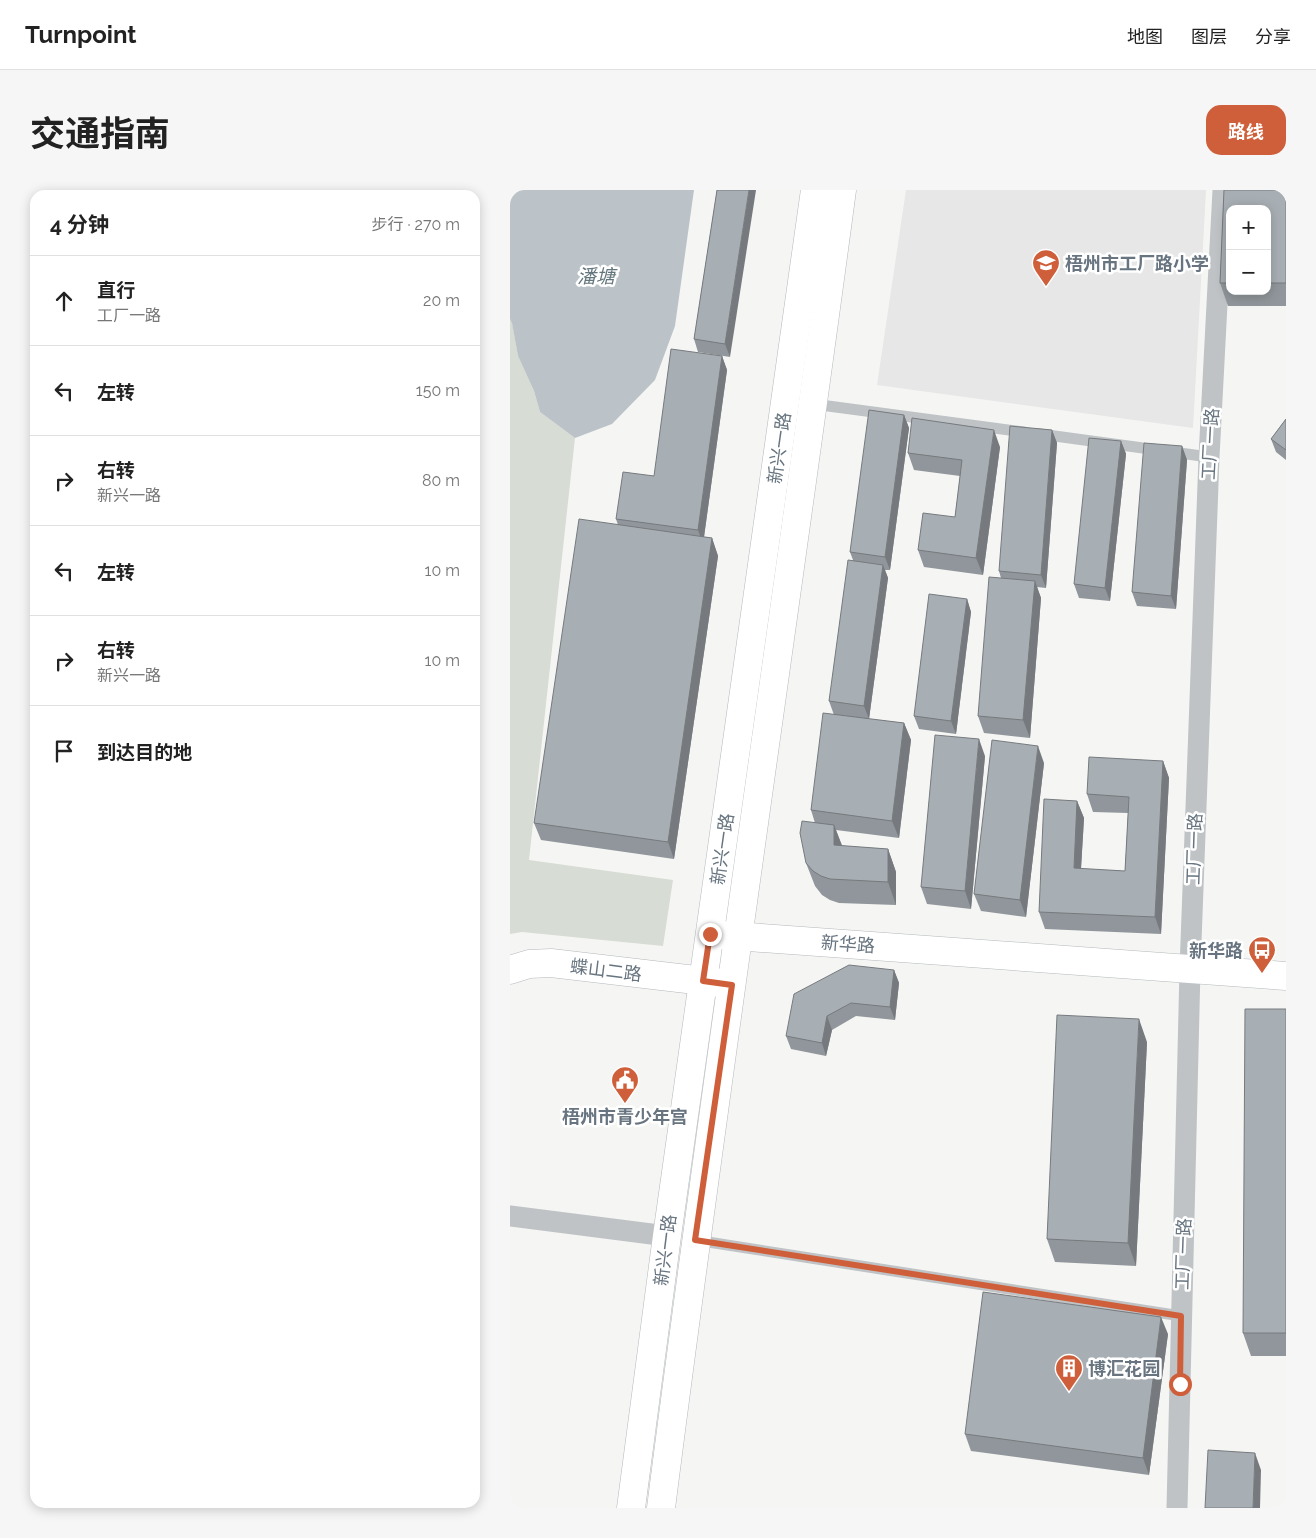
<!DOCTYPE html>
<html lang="zh">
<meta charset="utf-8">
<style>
body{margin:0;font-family:Raleway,"Noto Sans SC",sans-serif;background:#f6f6f6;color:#222}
.controls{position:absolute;right:15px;top:15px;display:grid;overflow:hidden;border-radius:10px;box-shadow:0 2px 12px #0003}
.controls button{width:45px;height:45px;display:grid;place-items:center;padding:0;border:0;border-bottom:1px solid #e0e0e0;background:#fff;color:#222;font:25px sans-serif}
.stop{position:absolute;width:15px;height:15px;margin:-11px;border:4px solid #ce5f3a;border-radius:50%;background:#fff}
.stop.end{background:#ce5f3a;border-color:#fff;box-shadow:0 1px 5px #0008}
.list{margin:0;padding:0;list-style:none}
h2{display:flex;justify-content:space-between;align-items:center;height:65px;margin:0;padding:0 20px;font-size:21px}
h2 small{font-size:16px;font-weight:400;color:#767676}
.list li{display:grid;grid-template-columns:32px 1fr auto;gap:15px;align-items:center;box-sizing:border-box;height:90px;padding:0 20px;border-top:1px solid #e0e0e0}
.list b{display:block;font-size:19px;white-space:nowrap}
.list p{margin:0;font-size:16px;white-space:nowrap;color:#767676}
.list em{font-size:16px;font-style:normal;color:#767676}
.icon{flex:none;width:28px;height:28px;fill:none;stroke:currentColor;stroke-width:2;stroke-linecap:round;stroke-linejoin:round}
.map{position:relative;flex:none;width:776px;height:1318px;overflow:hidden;border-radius:15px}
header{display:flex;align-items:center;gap:30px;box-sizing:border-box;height:70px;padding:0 25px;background:#fff;border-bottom:1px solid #e0e0e0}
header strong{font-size:24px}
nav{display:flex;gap:28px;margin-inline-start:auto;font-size:18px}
.intro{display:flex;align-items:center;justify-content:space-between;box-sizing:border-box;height:120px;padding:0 30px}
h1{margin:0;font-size:35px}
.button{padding:12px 22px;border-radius:15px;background:#ce5f3a;color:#fff;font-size:18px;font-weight:700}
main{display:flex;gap:30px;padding:0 30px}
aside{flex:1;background:#fff;border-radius:15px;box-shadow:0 2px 12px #0003}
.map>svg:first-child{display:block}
.built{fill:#e6e7e6}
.green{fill:#d7dcd4}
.water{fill:#bbc3c8}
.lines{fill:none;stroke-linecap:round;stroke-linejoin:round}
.secondary-casing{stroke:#b4b8bc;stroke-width:29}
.lane{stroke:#bfc3c6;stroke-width:11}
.street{stroke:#bfc3c6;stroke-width:21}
.secondary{stroke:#fff;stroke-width:28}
.wall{fill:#90969b;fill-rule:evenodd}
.shaded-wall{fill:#767a7e}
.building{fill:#a8afb4;stroke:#767a7e}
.route{stroke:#ce5f3a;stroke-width:6}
.labels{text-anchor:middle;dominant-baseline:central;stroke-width:5;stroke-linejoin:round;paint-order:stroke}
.poi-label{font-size:18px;font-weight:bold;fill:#687580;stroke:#fff;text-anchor:start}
.street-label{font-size:18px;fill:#687580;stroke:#fff}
.water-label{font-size:19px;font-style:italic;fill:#64767d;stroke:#fff}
</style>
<header>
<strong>Turnpoint</strong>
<nav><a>地图</a><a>图层</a><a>分享</a></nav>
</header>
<div class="intro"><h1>交通指南</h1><a class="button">路线</a></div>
<main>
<aside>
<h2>4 分钟<small>步行 · 270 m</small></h2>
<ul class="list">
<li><svg class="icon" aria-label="ahead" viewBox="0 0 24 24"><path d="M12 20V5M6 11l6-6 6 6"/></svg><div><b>直行</b><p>工厂一路</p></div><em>20 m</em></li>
<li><svg class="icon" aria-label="left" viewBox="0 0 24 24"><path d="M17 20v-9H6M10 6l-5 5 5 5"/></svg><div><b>左转</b></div><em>150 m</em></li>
<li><svg class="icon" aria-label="right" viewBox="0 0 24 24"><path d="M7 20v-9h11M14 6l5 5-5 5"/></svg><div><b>右转</b><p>新兴一路</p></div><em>80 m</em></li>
<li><svg class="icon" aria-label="left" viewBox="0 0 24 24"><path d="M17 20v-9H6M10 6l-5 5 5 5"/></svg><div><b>左转</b></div><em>10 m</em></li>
<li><svg class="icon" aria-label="right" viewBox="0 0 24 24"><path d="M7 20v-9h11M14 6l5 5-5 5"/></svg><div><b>右转</b><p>新兴一路</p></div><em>10 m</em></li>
<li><svg class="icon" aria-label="arrive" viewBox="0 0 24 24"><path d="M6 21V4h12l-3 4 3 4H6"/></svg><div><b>到达目的地</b></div></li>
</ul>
</aside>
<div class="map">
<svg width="776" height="1318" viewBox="0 0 776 1318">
<rect width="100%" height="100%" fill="#f5f6f3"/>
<path class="built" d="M396,0h300l-13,238 -316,-43z"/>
<path class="green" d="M0,129l2,3 6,34 16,35 6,21 35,26 -46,422 144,20 -10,66 -141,-14 -12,2z"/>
<path class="water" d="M0,0h184l-19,136 -20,54 -43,44 -37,14 -35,-26 -6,-21 -16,-35 -6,-33 -2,-4z"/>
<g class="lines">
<g class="secondary-casing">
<g id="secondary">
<path d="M211,745l565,41"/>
<path d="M0,780l19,-6 22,-1 170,20"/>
<path d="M121,1318l36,-272 148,-1046"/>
<path d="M151,1318c56,-440 122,-878 181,-1318"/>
</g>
</g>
<g class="lane">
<path d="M303,214l211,28"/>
<path d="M530,244l169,23"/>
<path d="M185,1050l486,76"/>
</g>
<g class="street">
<path d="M0,1026l157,20"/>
<path d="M667,1318l13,-539 19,-512 14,-267"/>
</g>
<use href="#secondary" class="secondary"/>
</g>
<g class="wall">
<path d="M207,0l13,167 -32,-5 -4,-13z"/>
<path d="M714,0h62v116h-58l-8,-23zM720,19h37v82h-37z"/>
<path d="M212,166l5,14 -23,167 8,1 6,18 -44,303 -133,-19 -7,-17 84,-298 -2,-6 38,-43z"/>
<path d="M394,225l5,13 -19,142h-5l3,8 -19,141 35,4 7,17 -12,98 -63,-8 6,16 46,3 8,23v33l-57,-2 -9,-3 -8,-5 -7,-9 -9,-23 9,-40 -4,-13 23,-95 -5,-14 24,-141 -3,-8z"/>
<path d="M776,229v41l-10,-8 -5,-13z"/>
<path d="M542,240l5,13 -11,145 -9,-1 4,11 -11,140 -46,-5 -6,-17 23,-138 -2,-7z"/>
<path d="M611,251l5,13 -16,147 -31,-3 -5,-14z"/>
<path d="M672,256l5,14 -11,149 -39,-3 -5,-14z"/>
<path d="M490,257l-17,128 -59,-8 -6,-17 37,-33 5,-41 -46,-6 -6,-17z"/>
<path d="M457,409l4,13 -15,122 -37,-5 -5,-13z"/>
<path d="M475,566l-14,153 -44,-5 -6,-17z"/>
<path d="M653,571l6,17 -8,156 -116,-5 -6,-17 38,-111 7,17 -3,51 44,2 3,-58 -35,-1 -6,-18z"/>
<path d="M534,573l-18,154 -45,-6 -7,-17z"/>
<path d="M384,780l5,13 -4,37 -39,-4 -24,14 -6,26 -35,-7 -5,-13z"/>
<path d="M776,819v347h-35l-8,-23z"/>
<path d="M637,852l-11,224 -81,-4 -8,-23z"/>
<path d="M658,1144l-19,141 -178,-24 -6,-17z"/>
</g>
<g class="shaded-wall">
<path d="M239,0h7l-26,167 -5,-13z"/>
<path d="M212,166l5,14 -24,174 -5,-14z"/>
<path d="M394,225l5,13 -19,142 -5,-13z"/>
<path d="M484,240l6,17 -17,128 -7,-17z"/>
<path d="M542,240l5,13 -11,145 -5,-13z"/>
<path d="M611,251l5,13 -16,147 -5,-13z"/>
<path d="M672,256l5,14 -11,149 -5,-13z"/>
<path d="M202,348l6,18 -44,303 -6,-17z"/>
<path d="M373,375l5,13 -19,141 -5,-13z"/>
<path d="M525,391l6,17 -11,140 -7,-18z"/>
<path d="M457,409l4,13 -15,122 -5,-13z"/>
<path d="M394,533l7,17 -12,98 -7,-17z"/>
<path d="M469,549l6,17 -14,153 -6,-18z"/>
<path d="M528,556l6,17 -18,154 -6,-17z"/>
<path d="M653,571l6,17 -8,156 -6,-17z"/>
<path d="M567,611l7,17 -4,67 -6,-17z"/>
<path d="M324,635l9,23 -9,-3z"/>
<path d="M378,659l8,23v33l-8,-23z"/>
<path d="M384,780l5,13 -4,37 -5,-13z"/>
<path d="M317,826l5,14 -6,26 -4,-13z"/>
<path d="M629,829l8,23 -11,224 -8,-23z"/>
<path d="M651,1127l7,17 -19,141 -6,-17z"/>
<path d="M745,1263l6,17 -1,38h-7z"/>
</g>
<g class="building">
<path d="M207,0h32l-24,154 -31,-5z"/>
<path d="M714,0h62v93h-19v-74h-37v74h-10z"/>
<path d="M161,159l51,7 -24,174 -82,-11 7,-47 31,4z"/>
<path d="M359,220l35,5 -19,142 -35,-5z"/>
<path d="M402,228l82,12 -18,128 -58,-8 5,-37 32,4 7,-57 -54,-7z"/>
<path d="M776,229v31l-15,-11z"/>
<path d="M500,236l42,4 -11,145 -42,-4z"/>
<path d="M579,248l32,3 -16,147 -31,-4z"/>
<path d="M634,253l38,3 -11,150 -39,-4z"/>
<path d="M69,329l133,19 -44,304 -134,-19z"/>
<path d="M338,370l35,5 -19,141 -35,-5z"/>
<path d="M479,387l46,4 -12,139 -45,-4z"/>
<path d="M419,404l38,5 -16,122 -37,-5z"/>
<path d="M313,523l81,10 -12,98 -81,-11z"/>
<path d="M425,545l44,4 -14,152 -44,-4z"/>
<path d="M482,550l46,6 -18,154 -46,-6z"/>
<path d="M579,567l74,4 -8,156 -116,-5 5,-113 33,2 -3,67 51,3 4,-74 -42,-3z"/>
<path d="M292,631l32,4v20l54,4v33l-58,-3 -9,-3 -8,-5 -7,-8 -6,-30z"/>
<path d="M339,775l45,5 -4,37 -39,-4 -24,13 -5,27 -36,-7 8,-42z"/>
<path d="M735,819h41v324h-43z"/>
<path d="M547,825l82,4 -11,224 -81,-4z"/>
<path d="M473,1102l178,25 -18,141 -178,-24z"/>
<path d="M698,1260l47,3 -2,55h-48z"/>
</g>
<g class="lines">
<path class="route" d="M200,744l-7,47 29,4 -37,255 486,76 -1,68"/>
</g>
<defs>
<g id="school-pin" transform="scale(1.4375)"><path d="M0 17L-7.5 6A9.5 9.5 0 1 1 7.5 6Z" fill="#ce5f3a" stroke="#fff"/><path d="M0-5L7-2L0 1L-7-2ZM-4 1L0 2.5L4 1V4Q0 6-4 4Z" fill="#fff"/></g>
<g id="bus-pin" transform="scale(1.4375)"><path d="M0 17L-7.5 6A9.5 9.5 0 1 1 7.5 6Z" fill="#ce5f3a" stroke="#fff"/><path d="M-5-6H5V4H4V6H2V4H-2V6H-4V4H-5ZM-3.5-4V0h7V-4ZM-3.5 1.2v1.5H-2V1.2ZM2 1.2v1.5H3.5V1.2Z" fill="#fff"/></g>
<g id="civic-pin" transform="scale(1.4375)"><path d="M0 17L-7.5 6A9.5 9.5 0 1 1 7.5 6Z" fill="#ce5f3a" stroke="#fff"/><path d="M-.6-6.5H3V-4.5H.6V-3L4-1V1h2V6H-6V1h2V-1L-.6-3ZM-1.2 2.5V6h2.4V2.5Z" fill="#fff"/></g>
<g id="building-pin" transform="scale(1.4375)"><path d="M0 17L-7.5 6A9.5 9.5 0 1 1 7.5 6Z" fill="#ce5f3a" stroke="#fff"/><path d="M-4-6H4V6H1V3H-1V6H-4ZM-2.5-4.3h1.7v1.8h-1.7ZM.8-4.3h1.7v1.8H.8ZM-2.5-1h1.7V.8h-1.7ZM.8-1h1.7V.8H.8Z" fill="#fff"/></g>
</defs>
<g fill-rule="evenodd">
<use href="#school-pin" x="536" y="73"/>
<use href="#bus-pin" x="752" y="760"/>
<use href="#civic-pin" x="115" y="890"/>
<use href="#building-pin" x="559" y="1178"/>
</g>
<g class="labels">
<g class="poi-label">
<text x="555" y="73">梧州市工厂路小学</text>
<text x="733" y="760" text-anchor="end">新华路</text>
<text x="115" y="926" text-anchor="middle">梧州市青少年宫</text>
<text x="578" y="1178">博汇花园</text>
</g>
<g class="street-label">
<text transform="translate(700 254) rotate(-87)">工厂一路</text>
<text transform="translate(269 258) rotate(-82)">新兴一路</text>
<text transform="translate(212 659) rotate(-82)">新兴一路</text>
<text transform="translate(684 659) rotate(-88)">工厂一路</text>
<text transform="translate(338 754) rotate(4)">新华路</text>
<text transform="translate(96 780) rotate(7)">蝶山二路</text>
<text transform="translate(155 1060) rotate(-83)">新兴一路</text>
<text transform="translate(673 1064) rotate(-88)">工厂一路</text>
</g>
<g class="water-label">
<text x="86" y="86">潘塘</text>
</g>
</g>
</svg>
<div class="controls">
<button>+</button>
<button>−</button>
</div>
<div class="stop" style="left:670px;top:1194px"></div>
<div class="stop end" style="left:200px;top:744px"></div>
</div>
</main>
